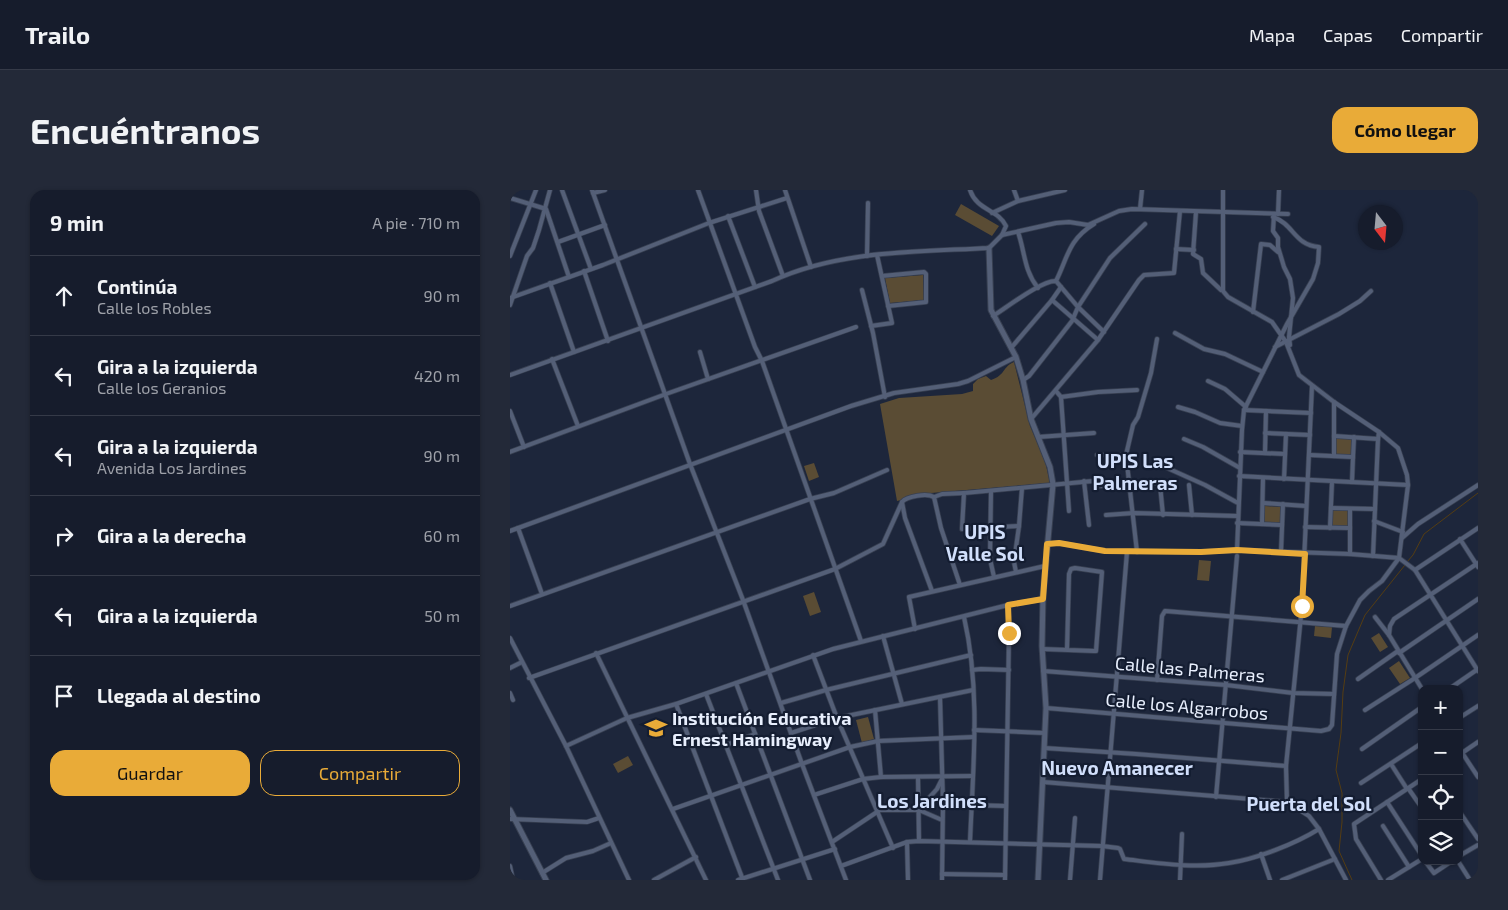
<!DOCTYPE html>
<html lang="es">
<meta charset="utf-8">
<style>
body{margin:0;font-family:"Exo 2",sans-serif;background:#232938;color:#f1f3f6}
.controls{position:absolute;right:15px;bottom:15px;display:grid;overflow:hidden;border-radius:10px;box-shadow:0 1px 4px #0004}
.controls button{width:45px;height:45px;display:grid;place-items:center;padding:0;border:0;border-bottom:1px solid #353a48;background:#161c2c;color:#f1f3f6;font:25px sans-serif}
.compass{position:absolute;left:848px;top:15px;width:45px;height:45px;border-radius:50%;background:#161c2c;box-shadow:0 1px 4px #0004;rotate:164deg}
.stop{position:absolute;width:15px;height:15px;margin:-11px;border:4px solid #e9ab38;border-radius:50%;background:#fff}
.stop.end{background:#e9ab38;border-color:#fff;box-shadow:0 1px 5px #0008}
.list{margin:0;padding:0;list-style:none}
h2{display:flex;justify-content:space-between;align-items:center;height:65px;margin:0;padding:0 20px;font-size:21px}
h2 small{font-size:16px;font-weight:400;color:#9ea1a9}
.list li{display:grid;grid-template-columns:32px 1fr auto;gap:15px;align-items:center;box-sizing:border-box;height:80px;padding:0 20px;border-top:1px solid #353a48}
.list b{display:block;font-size:19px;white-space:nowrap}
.list p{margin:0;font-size:16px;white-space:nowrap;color:#9ea1a9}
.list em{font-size:16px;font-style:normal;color:#9ea1a9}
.actions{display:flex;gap:10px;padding:15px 20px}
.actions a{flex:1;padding:11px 0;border:1px solid #e9ab38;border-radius:15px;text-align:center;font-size:18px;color:#e9ab38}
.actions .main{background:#e9ab38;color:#111}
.icon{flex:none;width:28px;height:28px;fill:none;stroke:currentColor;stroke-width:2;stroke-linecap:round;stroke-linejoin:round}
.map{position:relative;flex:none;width:968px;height:690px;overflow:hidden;border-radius:15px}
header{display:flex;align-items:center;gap:30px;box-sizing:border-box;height:70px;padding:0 25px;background:#161c2c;border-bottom:1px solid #353a48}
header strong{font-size:24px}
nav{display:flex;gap:28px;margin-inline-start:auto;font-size:18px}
.intro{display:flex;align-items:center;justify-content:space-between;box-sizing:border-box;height:120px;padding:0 30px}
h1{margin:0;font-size:35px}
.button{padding:12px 22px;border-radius:15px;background:#e9ab38;color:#111;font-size:18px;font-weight:700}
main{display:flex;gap:30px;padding:0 30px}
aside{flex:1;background:#161c2c;border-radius:15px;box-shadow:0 1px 4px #0004}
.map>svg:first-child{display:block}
.green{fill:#5a4c34}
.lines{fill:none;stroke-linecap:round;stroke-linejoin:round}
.stream{stroke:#553d12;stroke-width:1}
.minor-casing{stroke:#384052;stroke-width:5.5}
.tertiary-casing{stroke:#384052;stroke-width:7}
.minor{stroke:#545f77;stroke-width:4}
.tertiary{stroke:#545f77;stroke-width:5}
.route{stroke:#e9ab38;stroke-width:6}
.labels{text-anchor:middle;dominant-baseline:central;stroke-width:4.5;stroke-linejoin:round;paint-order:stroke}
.street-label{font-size:18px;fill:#e8effd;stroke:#141d31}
.poi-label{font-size:18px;font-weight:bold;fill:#e8effd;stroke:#141d31;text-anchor:start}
.neighbourhood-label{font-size:19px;font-weight:bold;fill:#d1dffb;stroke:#141d31}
</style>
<header>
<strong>Trailo</strong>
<nav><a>Mapa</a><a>Capas</a><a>Compartir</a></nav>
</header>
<div class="intro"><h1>Encuéntranos</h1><a class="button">Cómo llegar</a></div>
<main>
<aside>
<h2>9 min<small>A pie · 710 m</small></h2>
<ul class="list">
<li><svg class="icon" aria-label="ahead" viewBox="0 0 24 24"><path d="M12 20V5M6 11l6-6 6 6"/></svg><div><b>Continúa</b><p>Calle los Robles</p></div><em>90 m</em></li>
<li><svg class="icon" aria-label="left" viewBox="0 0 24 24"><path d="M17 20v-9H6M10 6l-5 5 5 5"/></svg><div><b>Gira a la izquierda</b><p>Calle los Geranios</p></div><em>420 m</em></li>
<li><svg class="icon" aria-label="left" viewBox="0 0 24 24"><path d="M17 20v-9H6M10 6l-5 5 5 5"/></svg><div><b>Gira a la izquierda</b><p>Avenida Los Jardines</p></div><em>90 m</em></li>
<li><svg class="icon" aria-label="right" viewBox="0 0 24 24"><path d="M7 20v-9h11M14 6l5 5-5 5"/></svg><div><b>Gira a la derecha</b></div><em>60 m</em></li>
<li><svg class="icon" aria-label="left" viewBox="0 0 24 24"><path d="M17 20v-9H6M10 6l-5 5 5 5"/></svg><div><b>Gira a la izquierda</b></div><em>50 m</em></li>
<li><svg class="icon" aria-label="arrive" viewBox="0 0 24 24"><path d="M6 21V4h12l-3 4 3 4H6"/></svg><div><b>Llegada al destino</b></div></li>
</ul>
<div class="actions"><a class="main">Guardar</a><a>Compartir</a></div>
</aside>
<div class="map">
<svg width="968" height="690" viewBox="0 0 968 690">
<rect width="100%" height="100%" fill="#1d263b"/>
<g class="green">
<path d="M451,14l38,22 -7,10 -37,-21z"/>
<path d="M413,85l1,25 -34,3 -5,-25z"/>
<path d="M504,172l16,64 15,35 5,22 -119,10 -34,8 -17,-97 19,-6 63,-4 11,-3v-7l5,-5 8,-3 5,4c15,-5 11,-13 23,-18z"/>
<path d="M826,248h16l-1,17 -16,-1z"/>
<path d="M304,273l5,14 -10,4 -5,-15z"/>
<path d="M755,316l17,1 -1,16 -17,-1z"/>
<path d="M822,320l17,1 -1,16h-16z"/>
<path d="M689,370l12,1 -2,20 -12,-1z"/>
<path d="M304,402l7,20 -11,4 -7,-20z"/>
<path d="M805,436l17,1 -1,11 -17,-2z"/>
<path d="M869,443l9,14 -8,5 -9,-14z"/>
<path d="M889,471l11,17 -10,6 -11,-16z"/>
<path d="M358,527l6,22 -12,4 -6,-23z"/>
<path d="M118,566l5,9 -15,8 -5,-9z"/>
</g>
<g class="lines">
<g class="stream">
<path d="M897,372l6,-7 11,-21 54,-41"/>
<path d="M842,690l-13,-29 3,-29v-29l-6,-23 5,-37 2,-41 5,-37 17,-40 40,-50"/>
</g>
<g class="minor-casing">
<g id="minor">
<path d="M52,0l29,79"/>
<path d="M82,0l98,274 53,136 59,164 44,116"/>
<path d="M188,0l57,157 7,14 99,280"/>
<path d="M246,0l3,21 24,65"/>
<path d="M275,0l26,77"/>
<path d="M504,0l4,11"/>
<path d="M713,0v101l5,6 44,25 14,20 13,33 35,27 45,30 19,16 9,27 1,10"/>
<path d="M83,3l12,-3"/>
<path d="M0,8l36,11 23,68"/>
<path d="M630,19l2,-19"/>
<path d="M686,22l-3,42 8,5 2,14 18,17"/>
<path d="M482,23l26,-12 47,-11"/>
<path d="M768,24l1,-24"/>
<path d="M764,25l-1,16 5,7v9l6,20 6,12 3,19 -4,39 1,8"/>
<path d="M218,26l27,71"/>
<path d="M508,42c7,20 6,39 20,56"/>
<path d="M492,45l54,-12 13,-1 19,3 31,-14 13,-2 156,5"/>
<path d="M48,52l47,-17"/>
<path d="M666,59l18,1"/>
<path d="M0,66l26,-66"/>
<path d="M357,66l1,-53"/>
<path d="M74,81l24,70"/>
<path d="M372,86l42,-4 2,2v28l-38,4"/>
<path d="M546,91c12,-24 12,-41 38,-57"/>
<path d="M40,93l24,69"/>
<path d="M352,100l11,43 12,64"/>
<path d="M0,108l93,-33 106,-42 78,-25"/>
<path d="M542,110l46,40"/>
<path d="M0,115l17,-49 6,-8 6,-18 11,-40"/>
<path d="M743,122l8,-68 9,1 8,7"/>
<path d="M483,126c13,-8 49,-36 63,-35l22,26 26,25"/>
<path d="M361,136l21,-3 -15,-68"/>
<path d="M665,143l29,16 21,5 38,18"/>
<path d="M765,157l64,-33 21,-13 11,-10"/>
<path d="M501,158l41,-48 9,-13"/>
<path d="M190,162l8,27"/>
<path d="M42,169l26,67"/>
<path d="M0,185l262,-94c67,-31 145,-29 217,-33l13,-13 4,-9c-8,-17 -29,-15 -36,-36"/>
<path d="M513,190l6,-4 43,-55 6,-14 32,-49 35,-34"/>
<path d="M698,191l17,8 21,18"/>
<path d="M546,201l5,6 8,114"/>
<path d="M551,207l37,-5 39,-2"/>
<path d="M668,217l17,5 25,11 22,3"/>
<path d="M734,220l67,3"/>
<path d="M0,221l14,36"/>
<path d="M521,229l67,-79 41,-60 5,-5 30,-2 6,-62"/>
<path d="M755,243l45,2"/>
<path d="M824,246l44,3"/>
<path d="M528,247l56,-4"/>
<path d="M674,249l19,8 37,21"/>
<path d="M0,262l156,-58 190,-67"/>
<path d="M730,262l45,2"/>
<path d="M755,263l1,-42"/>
<path d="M587,265h29"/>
<path d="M800,265l43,2 -1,25"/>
<path d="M824,266v-54"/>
<path d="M843,267l1,-20"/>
<path d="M655,277l40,18 33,18"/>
<path d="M774,289l2,-45"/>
<path d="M574,291l5,44"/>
<path d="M679,295l3,30"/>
<path d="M591,296l57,-3 2,2 3,30"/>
<path d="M481,301l-1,68 4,18"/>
<path d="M753,313l43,3"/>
<path d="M821,318l44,1"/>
<path d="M596,325l28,-2 103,3"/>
<path d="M864,331l29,11"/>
<path d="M727,333l45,2"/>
<path d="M752,334l1,-46"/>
<path d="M509,336l-57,3 2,-36 129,-12"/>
<path d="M795,337l45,1"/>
<path d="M8,338l24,66"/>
<path d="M820,338l2,-46"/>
<path d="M0,341l341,-125 43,-13 64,-9 10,-3 48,-24"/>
<path d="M892,348l16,-14 60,-39"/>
<path d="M950,349l18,28"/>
<path d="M537,354l12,-1 46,8 96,1 36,-2 113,4 49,4"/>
<path d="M727,360l5,-120 2,-20 43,-86 26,-45 5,-16 1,-16c-25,-2 -25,-23 -46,-30"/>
<path d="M627,362l-11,-97 7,-30 5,-8 13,-44 6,-34"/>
<path d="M771,362l2,-48"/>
<path d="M840,364v-45"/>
<path d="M863,366l5,-117 1,-7"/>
<path d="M889,368l16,12 63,101"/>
<path d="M905,380l63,-42"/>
<path d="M506,382l-2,-10 5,-36 3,-38"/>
<path d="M450,395l-19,-57 -7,-31 8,-3 22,-1"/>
<path d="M422,401l-27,-73 -3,-16c5,-6 25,-9 32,-5"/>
<path d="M0,416l300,-107 24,-6 53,-23"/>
<path d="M454,427c17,74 9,150 6,225"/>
<path d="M865,427l14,18 33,54"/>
<path d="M405,439l-6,-32 136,-31"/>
<path d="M879,445l1,-9 4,-7 84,-56"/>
<path d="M373,446l19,68"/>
<path d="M0,448l56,108 63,134"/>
<path d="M532,459l52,2h2l6,-79 -27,-4 -4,1 -2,5 -2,76"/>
<path d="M86,463l110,227"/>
<path d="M889,463l79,-54"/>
<path d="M303,465l24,63 56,130"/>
<path d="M0,478l12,-6"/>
<path d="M462,480l9,-1 28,1"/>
<path d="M533,481l183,14 67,8 41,1"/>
<path d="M19,488l306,-109 48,-25 19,-42"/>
<path d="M848,489l40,-28"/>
<path d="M647,490l5,-64 3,-5 181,15"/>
<path d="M226,493l74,197"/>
<path d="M939,499l29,-20"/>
<path d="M0,503l3,7"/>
<path d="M196,504l72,186"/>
<path d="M430,507l3,105 -1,78"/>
<path d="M271,513l45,-13 145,-35"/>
<path d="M166,514l67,176"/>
<path d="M536,518l275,23 8,-2 3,-4 5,-71 9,-28 14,-26 9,-9 13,-10 17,-23 9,-73 -169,-9"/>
<path d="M365,520l6,67"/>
<path d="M855,520l50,-32 63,-43"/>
<path d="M949,528l19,-12"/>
<path d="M464,540l71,3"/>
<path d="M281,543l46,-15 136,-28"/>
<path d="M216,555l29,-11"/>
<path d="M56,556l61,-28 49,-14 157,-55 175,-44 35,-6"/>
<path d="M534,558l92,6 150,12"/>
<path d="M949,558l19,29"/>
<path d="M852,559l60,-42"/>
<path d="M949,565l19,-13"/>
<path d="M881,574l16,25"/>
<path d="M408,587l1,64"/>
<path d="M533,592l244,20 22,14 10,13 27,51"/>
<path d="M851,593l61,-40"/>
<path d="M898,598l14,20"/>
<path d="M304,605l49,-16 18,-2 91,-1"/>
<path d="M706,607l21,-241"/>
<path d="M777,612l-1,-36 16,-160 10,-220"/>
<path d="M877,612l35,54"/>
<path d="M461,615l35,1"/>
<path d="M163,619l177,-62 28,-6 96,-4"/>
<path d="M409,619l18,-20 5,-10"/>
<path d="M949,621l19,28"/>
<path d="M0,629l77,3 12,-4"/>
<path d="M873,636l26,41"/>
<path d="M322,652l48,-32h39l23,10"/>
<path d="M397,652l1,38"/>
<path d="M751,664l9,26"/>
<path d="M949,666l19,-11"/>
<path d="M915,671l9,12 18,-12"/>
<path d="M948,671l12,19"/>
<path d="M0,676l3,14"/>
<path d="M331,676l66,-24 12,-1 183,5 16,2 2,1 4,10c34,4 70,10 105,4 27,-4 66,-19 90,-34"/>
<path d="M32,683l24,-15 27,-7 18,-8"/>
<path d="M432,684l63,1"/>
<path d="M144,690l42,-23"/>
<path d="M228,690l97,-31"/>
<path d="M495,690l4,-247 -1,-28"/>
<path d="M560,690l5,-62"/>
<path d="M590,690l27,-328"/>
<path d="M670,690l2,-46"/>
<path d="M772,690l53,-21"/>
<path d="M871,690l-25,-41 -2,-15 68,-45"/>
<path d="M878,690l34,-21"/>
</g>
</g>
<g class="tertiary-casing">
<g id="tertiary">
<path d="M479,58l2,62 25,47 7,23 8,39 19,48 3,17 -10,111 -1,51 4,62 -8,172"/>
<path d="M0,620l36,70"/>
</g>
</g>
<use href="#minor" class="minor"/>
<use href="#tertiary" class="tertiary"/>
</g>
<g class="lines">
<path class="route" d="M499,443l-1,-28 35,-6 4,-55 12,-1 46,8 96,1 36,-2 68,4 -3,52"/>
</g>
<defs>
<g id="school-bare" transform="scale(1.725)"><path d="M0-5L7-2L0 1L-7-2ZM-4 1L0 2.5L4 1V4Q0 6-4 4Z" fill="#e9ab38" stroke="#141d31" stroke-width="2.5" paint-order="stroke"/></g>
</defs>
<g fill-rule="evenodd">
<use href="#school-bare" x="146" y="538"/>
</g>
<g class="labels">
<g class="street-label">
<text transform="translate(680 479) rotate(5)">Calle las Palmeras</text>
<text transform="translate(677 516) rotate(5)">Calle los Algarrobos</text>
</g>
<g class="poi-label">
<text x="162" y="528">Institución Educativa<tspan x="162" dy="21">Ernest Hamingway</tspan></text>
</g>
<g class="neighbourhood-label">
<text x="625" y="270">UPIS Las<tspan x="625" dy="22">Palmeras</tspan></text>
<text x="475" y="341">UPIS<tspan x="475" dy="22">Valle Sol</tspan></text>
<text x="607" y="577">Nuevo Amanecer</text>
<text x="422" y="610">Los Jardines</text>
<text x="799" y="613">Puerta del Sol</text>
</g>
</g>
</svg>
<div class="controls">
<button>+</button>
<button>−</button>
<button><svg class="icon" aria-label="locate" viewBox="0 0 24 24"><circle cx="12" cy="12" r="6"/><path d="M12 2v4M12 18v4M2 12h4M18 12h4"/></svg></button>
<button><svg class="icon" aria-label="layers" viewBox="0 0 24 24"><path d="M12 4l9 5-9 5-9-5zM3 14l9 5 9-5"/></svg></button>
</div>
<svg class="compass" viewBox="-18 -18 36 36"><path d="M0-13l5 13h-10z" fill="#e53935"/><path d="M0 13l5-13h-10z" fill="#9ea1a9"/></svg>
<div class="stop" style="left:792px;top:416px"></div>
<div class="stop end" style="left:499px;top:443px"></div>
</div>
</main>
